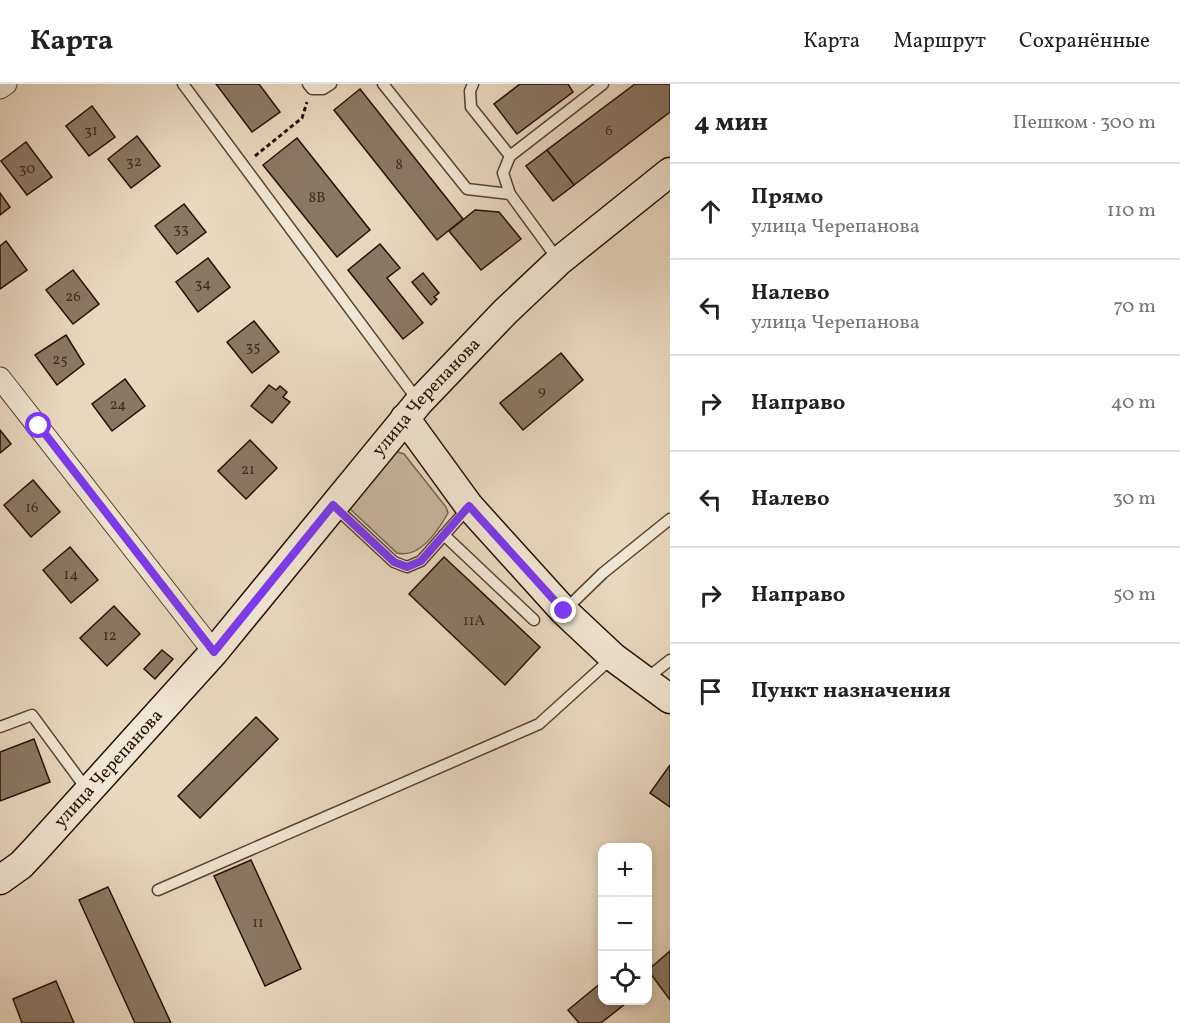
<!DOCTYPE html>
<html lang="ru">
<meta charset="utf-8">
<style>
body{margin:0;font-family:Vollkorn,serif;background:#f6f6f6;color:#222}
.controls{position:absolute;right:18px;bottom:18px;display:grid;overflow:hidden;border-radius:12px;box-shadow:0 3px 9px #0003}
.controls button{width:54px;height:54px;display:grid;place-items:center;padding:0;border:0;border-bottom:2px solid #e0e0e0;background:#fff;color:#222;font:30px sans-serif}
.stop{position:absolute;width:18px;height:18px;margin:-14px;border:4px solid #7c3aed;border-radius:50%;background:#fff}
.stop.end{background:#7c3aed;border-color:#fff;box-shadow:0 2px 6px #0008}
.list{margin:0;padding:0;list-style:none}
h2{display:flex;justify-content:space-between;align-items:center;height:78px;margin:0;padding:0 24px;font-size:26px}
h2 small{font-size:20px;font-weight:400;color:#767676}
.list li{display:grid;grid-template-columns:39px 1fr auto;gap:18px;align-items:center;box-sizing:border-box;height:96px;padding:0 24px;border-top:2px solid #e0e0e0}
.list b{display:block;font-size:22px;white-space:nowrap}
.list p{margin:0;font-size:20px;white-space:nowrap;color:#767676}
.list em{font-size:20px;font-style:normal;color:#767676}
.icon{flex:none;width:33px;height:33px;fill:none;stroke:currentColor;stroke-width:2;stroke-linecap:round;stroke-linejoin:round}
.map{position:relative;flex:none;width:670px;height:939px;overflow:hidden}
header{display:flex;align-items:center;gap:36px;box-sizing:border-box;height:84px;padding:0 30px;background:#fff;border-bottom:2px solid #e0e0e0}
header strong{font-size:28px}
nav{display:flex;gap:33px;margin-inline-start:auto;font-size:21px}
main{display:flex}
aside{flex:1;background:#fff}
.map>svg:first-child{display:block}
.green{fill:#c7b6a0;stroke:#766453;stroke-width:1.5}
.building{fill:#8a7866;stroke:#241106;stroke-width:1.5}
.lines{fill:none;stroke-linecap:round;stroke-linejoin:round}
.lane-casing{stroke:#554334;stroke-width:13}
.street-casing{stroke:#554334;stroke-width:23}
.secondary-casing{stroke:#241106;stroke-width:31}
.path{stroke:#241106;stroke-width:3;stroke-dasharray:4.5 3;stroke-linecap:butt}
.lane{stroke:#f0e6d5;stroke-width:10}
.street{stroke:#f0e6d5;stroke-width:21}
.secondary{stroke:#f0e6d5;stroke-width:28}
.route{stroke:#7c3aed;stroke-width:8}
.labels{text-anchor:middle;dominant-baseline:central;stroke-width:4.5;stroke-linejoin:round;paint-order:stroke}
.number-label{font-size:15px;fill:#3e2b1e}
.street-label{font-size:18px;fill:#241106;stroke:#f0e6d5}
</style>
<header>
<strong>Карта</strong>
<nav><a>Карта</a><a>Маршрут</a><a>Сохранённые</a></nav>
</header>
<main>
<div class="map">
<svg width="670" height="939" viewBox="0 0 670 939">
<rect width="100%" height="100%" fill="#e8d8bf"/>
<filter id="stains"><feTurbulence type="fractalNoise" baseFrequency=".00333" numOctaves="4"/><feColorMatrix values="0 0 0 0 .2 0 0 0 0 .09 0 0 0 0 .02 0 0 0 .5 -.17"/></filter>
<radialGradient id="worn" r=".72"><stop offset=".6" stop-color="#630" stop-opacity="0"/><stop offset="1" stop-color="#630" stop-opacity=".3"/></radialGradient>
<path class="green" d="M395,367l9,3 42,53 2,6c-10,18 -28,46 -51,40l-48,-45z"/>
<g class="building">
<path d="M216,0h43l21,28 -28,20z"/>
<path d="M520,0h48l5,8 -56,42 -23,-30z"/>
<path d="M635,0h35v28l-96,73 -27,-35z"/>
<path d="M360,5l103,130 -26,21 -103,-130z"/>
<path d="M92,22l23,31 -26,19 -23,-30z"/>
<path d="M137,52l23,30 -29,22 -23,-29z"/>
<path d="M297,54l73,92 -33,27 -74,-92z"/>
<path d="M26,58l26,35 -25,18 -26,-34z"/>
<path d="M547,66l27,35 -21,16 -27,-35z"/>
<path d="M0,109l10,14 -10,8z"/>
<path d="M184,120l22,28 -29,22 -22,-28z"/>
<path d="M475,126l24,2 22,27 -40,31 -32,-39z"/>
<path d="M6,157l21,29 -27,19v-43z"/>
<path d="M380,160l20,24 -13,10 36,45 -20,16 -55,-69z"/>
<path d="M208,174l22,29 -32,25 -22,-30z"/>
<path d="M73,186l26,34 -26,20 -27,-34z"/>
<path d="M423,189l16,20 -5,4 3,2 -6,6 -19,-23z"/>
<path d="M254,237l25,31 -27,21 -25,-31z"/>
<path d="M66,251l18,29 -27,21 -22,-30z"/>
<path d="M561,269l22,27 -60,50 -23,-27z"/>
<path d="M125,295l20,27 -33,25 -20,-27z"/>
<path d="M269,301l7,5 4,-4 7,6 -4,5 7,5 -18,21 -21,-17z"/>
<path d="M0,346l11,14 -11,9z"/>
<path d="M250,356l27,28 -31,31 -28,-28z"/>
<path d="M33,396l27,32 -29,25 -27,-32z"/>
<path d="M70,463l28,33 -27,23 -28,-33z"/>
<path d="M444,473l96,90 -35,38 -96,-91z"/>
<path d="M114,522l26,28 -33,32 -27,-28z"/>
<path d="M162,566l11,9 -18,20 -11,-10z"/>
<path d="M256,633l22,22 -78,79 -22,-22z"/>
<path d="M34,655l16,43 -50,19v-49z"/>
<path d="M670,681v42l-20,-14z"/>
<path d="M251,776l50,109 -36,17 -51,-110z"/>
<path d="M108,803l63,136h-36l-56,-123z"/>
<path d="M670,867v49l-22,-30z"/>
<path d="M56,897l18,42h-52l-9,-24z"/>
<path d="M602,898v18h28l-29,23h-22l-11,-13z"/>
</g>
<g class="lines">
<g class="lane-casing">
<g id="lane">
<path d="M183,0l236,318"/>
<path d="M308,0l4,5h11l8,-5"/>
<path d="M383,0l84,105 43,5 49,67"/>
<path d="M473,0l-3,7 1,16 39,49"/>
<path d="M510,110l-7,-21 7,-17 93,-72"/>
<path d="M335,423l59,55 13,5 14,-6 48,-54"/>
<path d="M444,451l90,85"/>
<path d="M566,525l37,-36 67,-54"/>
<path d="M646,595l24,-19"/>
<path d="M0,643l32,-12 56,76"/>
<path d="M158,806l381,-166 74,-67"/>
</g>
</g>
<g class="street-casing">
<g id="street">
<path d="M0,4l6,-4"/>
<path d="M0,294l214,274"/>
</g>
</g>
<g class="secondary-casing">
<g id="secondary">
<path d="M405,334l64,88 95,105 49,46 57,42"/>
<path id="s1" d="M0,796l21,-15 16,-17 177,-196 205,-250 86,-90 54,-51 111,-89"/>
</g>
</g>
<path class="path" d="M255,72l47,-38 5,-16"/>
<use href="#lane" class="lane"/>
<use href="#street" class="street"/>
<use href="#secondary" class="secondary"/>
</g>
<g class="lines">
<path class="route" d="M39,342l175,226 119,-147 61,57 13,5 14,-6 48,-55 95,105"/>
</g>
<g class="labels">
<g class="number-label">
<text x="91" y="47">31</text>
<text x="609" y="47">6</text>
<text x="134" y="78">32</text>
<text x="399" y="81">8</text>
<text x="27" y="85">30</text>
<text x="317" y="114">8В</text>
<text x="181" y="145">33</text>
<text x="203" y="200">34</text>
<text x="73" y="213">26</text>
<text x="253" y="263">35</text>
<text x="60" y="276">25</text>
<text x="542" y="307">9</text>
<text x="118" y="321">24</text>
<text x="248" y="386">21</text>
<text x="32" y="424">16</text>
<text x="71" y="491">14</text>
<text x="474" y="537">11А</text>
<text x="110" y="552">12</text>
<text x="258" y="839">11</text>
</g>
<g class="street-label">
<text stroke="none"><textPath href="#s1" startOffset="645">улица Черепанова</textPath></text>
<text stroke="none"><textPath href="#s1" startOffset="156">улица Черепанова</textPath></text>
</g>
</g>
<rect width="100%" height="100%" filter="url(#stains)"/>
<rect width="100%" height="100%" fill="url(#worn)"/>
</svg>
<div class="controls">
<button>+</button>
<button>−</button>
<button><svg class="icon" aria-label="locate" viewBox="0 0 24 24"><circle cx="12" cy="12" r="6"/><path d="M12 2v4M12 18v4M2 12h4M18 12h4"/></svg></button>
</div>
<div class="stop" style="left:39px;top:342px"></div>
<div class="stop end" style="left:564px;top:527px"></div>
</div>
<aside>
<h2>4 мин<small>Пешком · 300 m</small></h2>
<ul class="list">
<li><svg class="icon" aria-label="ahead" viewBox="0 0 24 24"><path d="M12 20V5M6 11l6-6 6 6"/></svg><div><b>Прямо</b><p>улица Черепанова</p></div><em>110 m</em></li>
<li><svg class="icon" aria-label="left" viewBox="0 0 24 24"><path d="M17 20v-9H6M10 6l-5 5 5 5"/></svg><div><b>Налево</b><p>улица Черепанова</p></div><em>70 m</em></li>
<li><svg class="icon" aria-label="right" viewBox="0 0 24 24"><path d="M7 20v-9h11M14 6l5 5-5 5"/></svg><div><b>Направо</b></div><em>40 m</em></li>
<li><svg class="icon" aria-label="left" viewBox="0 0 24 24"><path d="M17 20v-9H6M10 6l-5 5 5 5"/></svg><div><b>Налево</b></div><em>30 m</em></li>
<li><svg class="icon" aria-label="right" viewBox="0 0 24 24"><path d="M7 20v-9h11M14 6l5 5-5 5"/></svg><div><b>Направо</b></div><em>50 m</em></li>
<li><svg class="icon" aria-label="arrive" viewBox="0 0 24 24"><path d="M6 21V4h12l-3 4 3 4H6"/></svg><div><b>Пункт назначения</b></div></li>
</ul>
</aside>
</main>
